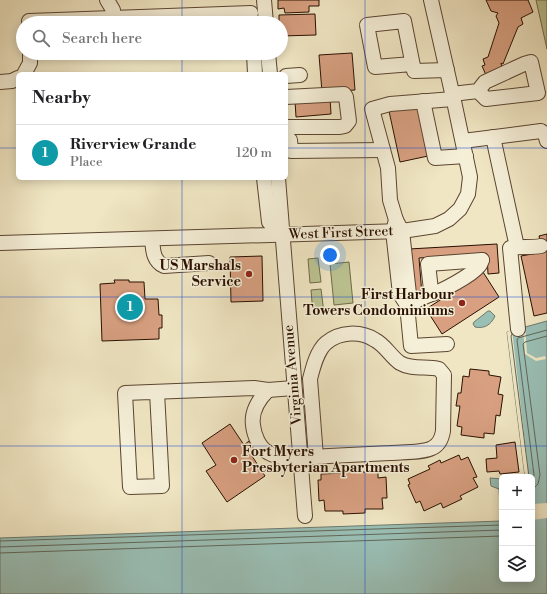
<!DOCTYPE html>
<meta charset="utf-8">
<style>
body{margin:0;font-family:"Libre Bodoni",serif;background:#f6f6f6;color:#202124}
.controls{position:absolute;right:12px;bottom:12px;display:grid;overflow:hidden;border-radius:6px;box-shadow:0 2px 10px #0003}
.controls button{width:36px;height:36px;display:grid;place-items:center;padding:0;border:0;border-bottom:1px solid #e0e0e0;background:#fff;color:#202124;font:20px sans-serif}
.you{position:absolute;left:330px;top:255px;width:14px;height:14px;margin:-10px;border:3px solid #fff;border-radius:50%;background:#1a73e8;box-shadow:0 0 0 6px #1a73e833}
.badge{display:grid;place-items:center;width:26px;height:26px;border-radius:50%;background:#8f2418;color:#fff;font-size:13px;font-weight:700}
.pin{position:absolute;translate:-50% -50%;border:2px solid #fff;box-shadow:0 1px 4px #0006}
.list{margin:0;padding:0;list-style:none}
h2{display:flex;justify-content:space-between;align-items:center;height:52px;margin:0;padding:0 16px;font-size:17px}
h2 small{font-size:13px;font-weight:400;color:#757577}
.list li{display:grid;grid-template-columns:26px 1fr auto;gap:12px;align-items:center;box-sizing:border-box;height:56px;padding:0 16px;border-top:1px solid #e0e0e0}
.list b{display:block;font-size:15px;white-space:nowrap}
.list p{margin:0;font-size:13px;white-space:nowrap;color:#757577}
.list em{font-size:13px;font-style:normal;color:#757577}
.icon{flex:none;width:22px;height:22px;fill:none;stroke:currentColor;stroke-width:2;stroke-linecap:round;stroke-linejoin:round}
.map{position:relative;flex:none;width:547px;height:594px;overflow:hidden}
.search{position:absolute;background:#fff;box-shadow:0 2px 10px #0003;left:16px;top:16px;width:272px;height:44px;display:flex;align-items:center;gap:10px;box-sizing:border-box;padding:0 14px;border-radius:22px;color:#757577;font-size:15px}
.panel{position:absolute;background:#fff;box-shadow:0 2px 10px #0003;left:16px;top:72px;width:272px;height:108px;border-radius:6px}
.map>svg:first-child{display:block}
.green{fill:#bcc492;stroke:#726a49}
.water{fill:#9abfb5;stroke:#6d796d}
.pier{fill:#f0e6c3}
.lines{fill:none;stroke-linecap:round;stroke-linejoin:round}
.shore{stroke:#62675a;stroke-width:1}
.building{fill:#d8a081;stroke:#290f00}
.minor-casing{stroke:#5b4531;stroke-width:16}
.minor{stroke:#f5efd8;stroke-width:14}
.grid{fill:none;stroke:#1d4ed8;stroke-width:1;stroke-opacity:0.55}
.poi-dot{fill:#8f2418;stroke:#f5efd8;stroke-width:1.5}
.labels{text-anchor:middle;dominant-baseline:central;stroke-width:3;stroke-linejoin:round;paint-order:stroke}
.street-label{font-size:14px;fill:#290f00;stroke:#f5efd8}
.poi-label{font-size:14px;font-weight:bold;fill:#290f00;stroke:#f5efd8;text-anchor:end}
</style>
<div class="map">
<svg width="547" height="594" viewBox="0 0 547 594">
<rect width="100%" height="100%" fill="#f0e6c3"/>
<filter id="stains"><feTurbulence type="fractalNoise" baseFrequency=".005" numOctaves="4"/><feColorMatrix values="0 0 0 0 .2 0 0 0 0 .09 0 0 0 0 .02 0 0 0 .5 -.17"/></filter>
<radialGradient id="worn" r=".72"><stop offset=".6" stop-color="#630" stop-opacity="0"/><stop offset="1" stop-color="#630" stop-opacity=".3"/></radialGradient>
<g class="green">
<path d="M536,0h11v49z"/>
<path d="M318,258l3,24 -11,1 -2,-24z"/>
<path d="M349,262l4,41 -19,2 -4,-41z"/>
<path d="M321,289l3,24 -11,1 -2,-24z"/>
</g>
<g class="water">
<path d="M488,311h2l5,5c-4,9 -11,13 -20,11l-2,-3 1,-2z"/>
<path d="M547,321v273h-547v-56l502,-17v58h30v-102h-7l-18,-145z"/>
<path d="M490,478l12,1v24h-2l-1,-14 -8,-3z"/>
</g>
<g class="pier">
<path d="M525,326l2,27 9,5 9,-2 1,3 -10,2 -11,-7 -2,-27z"/>
<path d="M512,330l17,147h-4l-18,-145z"/>
<path d="M532,499l1,5 14,-1v15l-15,2z"/>
</g>
<g class="lines">
<g class="shore">
<path d="M512,334l-1,2 18,141"/>
<path d="M532,482l2,-7 -17,-135 1,-2 29,-8"/>
<path d="M532,490l6,-6 2,-9 -17,-131 2,-2 22,-6"/>
<path d="M0,541l502,-16"/>
<path d="M0,547l502,-17"/>
<path d="M0,553l502,-17"/>
</g>
</g>
<g class="building">
<path d="M278,0h41v6h-10v6l-24,1 -1,-5 -6,1z"/>
<path d="M486,0h42l5,12 -12,6 2,6 -5,3 -15,37 -2,-1 1,5 -16,7 -4,-9 3,-1 -2,-6 5,-2 11,-34 -3,-7 2,-3 -7,-2z"/>
<path d="M315,14l1,21 -35,1v-13h-2v-8z"/>
<path d="M352,53l3,37 -33,2 -3,-37z"/>
<path d="M330,98l1,16 -35,3 -1,-16z"/>
<path d="M417,105l11,51 -28,6 -11,-51z"/>
<path d="M547,234v79l-13,3 -13,-60 22,-4 -4,-16z"/>
<path d="M497,244l2,29 -11,1 -1,-20 -68,4 3,37h-10l-3,-46z"/>
<path d="M262,256l1,45 -32,1 -1,-45z"/>
<path d="M483,272l16,25 -57,37 -16,-25 19,-12 -2,-4 21,-9z"/>
<path d="M114,280h15v2h15l1,17h13l1,16h3v13h-3v11l-57,2 -2,-57 15,-1z"/>
<path d="M470,369l19,2v4l12,2 -3,17 5,1 -3,21 -4,-1 -2,19 -10,-1v5l-23,-3 1,-8 -5,-1 3,-20h-4l2,-13h3l2,-17 6,1z"/>
<path d="M230,424l14,21 5,-4 8,12 -5,3 13,20 -38,26 -21,-31 10,-6 -14,-22z"/>
<path d="M515,442l4,30 -19,2 -1,-3 -12,1 -1,-13 11,-1 -1,-13z"/>
<path d="M459,455l2,5 7,-3 9,20 -4,1 5,9 -18,9 2,3 -19,9 -2,-5 -17,8 -4,-10 -4,2 -8,-18 2,-1 -2,-5 22,-10 -2,-3 12,-6 1,3z"/>
<path d="M359,468v4h19v6l8,-1 1,21h-5l1,11h-18v4l-22,1v-3h-18l-1,-11 -5,1 -1,-21h3v-6l24,-1v-4z"/>
</g>
<g class="lines">
<g class="minor-casing">
<g id="minor">
<path d="M107,0l6,10 1,13"/>
<path d="M264,0l2,23"/>
<path d="M30,23l-1,-2 222,-8"/>
<path d="M254,53l1,21"/>
<path d="M268,53l2,21"/>
<path d="M412,64l-37,3 -8,-42 37,-4 10,50 33,-1"/>
<path d="M24,74l6,-11v-10"/>
<path d="M286,76l14,-1"/>
<path d="M0,82l12,-1 6,-3"/>
<path d="M452,94l26,-3 8,8 52,-6 -7,-31 -7,2 -39,18 -7,9"/>
<path d="M286,97l58,-3 2,3 3,24 -4,5 -5,1h-54"/>
<path d="M423,101l12,57 31,-2"/>
<path d="M493,137l24,110"/>
<path d="M286,140h4l1,11 92,-1"/>
<path d="M463,141l78,-10 4,3 2,7"/>
<path d="M264,178l5,44 13,13"/>
<path d="M278,178l27,338"/>
<path d="M396,220l-6,-20 -2,-32 -16,-59 18,-5 63,-5"/>
<path d="M152,239c1,11 1,22 12,27l45,-3"/>
<path d="M0,243l402,-12 33,-5 14,-7 11,-10 8,-15 2,-17 -15,-71 -24,-106"/>
<path d="M429,295c12,-3 43,-20 50,-29 2,-2 2,-4 3,-6"/>
<path d="M407,305l-7,-11 -7,-63 3,-11 6,11 7,63 -2,11 4,41 36,-2"/>
<path d="M407,305l22,-10 2,-5 -3,-26 54,-4"/>
<path d="M518,329l-8,-81c12,-2 20,0 31,-2"/>
<path d="M268,390c-9,9 -17,22 -15,35 1,10 6,23 16,28 5,3 11,4 17,5 15,1 29,-1 43,-2 20,-1 41,-2 61,-3 11,-1 33,0 42,-5 7,-3 10,-11 11,-17l1,-56 -5,-6c-13,-3 -27,1 -39,-6 -9,-6 -15,-18 -25,-23 -14,-9 -35,-9 -49,3 -9,8 -13,24 -16,36l6,78"/>
<path d="M157,392l5,94 -32,1 -5,-94 129,-5 14,2 26,-2"/>
</g>
</g>
<use href="#minor" class="minor"/>
</g>
<path class="grid" d="M182,0v23M365,0v594M182,53v21M0,148h18M286,148h261M182,178v416M0,297h547M0,446h547"/>
<g class="poi-dot">
<circle cx="249" cy="274" r="4"/>
<circle cx="462" cy="303" r="4"/>
<circle cx="234" cy="460" r="4"/>
</g>
<g class="labels">
<g class="street-label">
<text transform="translate(341 233) rotate(-2)">West First Street</text>
<text transform="translate(293 375) rotate(-95)">Virginia Avenue</text>
</g>
<g class="poi-label">
<text x="241" y="266">US Marshals<tspan x="241" dy="16">Service</tspan></text>
<text x="454" y="295">First Harbour<tspan x="454" dy="16">Towers Condominiums</tspan></text>
<text x="242" y="452" text-anchor="start">Fort Myers<tspan x="242" dy="16">Presbyterian Apartments</tspan></text>
</g>
</g>
<rect width="100%" height="100%" filter="url(#stains)"/>
<rect width="100%" height="100%" fill="url(#worn)"/>
</svg>
<div class="controls">
<button>+</button>
<button>−</button>
<button><svg class="icon" aria-label="layers" viewBox="0 0 24 24"><path d="M12 4l9 5-9 5-9-5zM3 14l9 5 9-5"/></svg></button>
</div>
<div class="you"></div>
<div class="pin badge" style="left:130px;top:307px;background:#0f9aa8">1</div>
<div class="search"><svg class="icon" aria-label="search" viewBox="0 0 24 24"><circle cx="10" cy="10" r="6"/><path d="M15 15l6 6"/></svg>Search here</div>
<section class="panel">
<h2>Nearby<small></small></h2>
<ul class="list">
<li><span class="badge" style="background:#0f9aa8">1</span><div><b>Riverview Grande</b><p>Place</p></div><em>120 m</em></li>
</ul>
</section>
</div>
